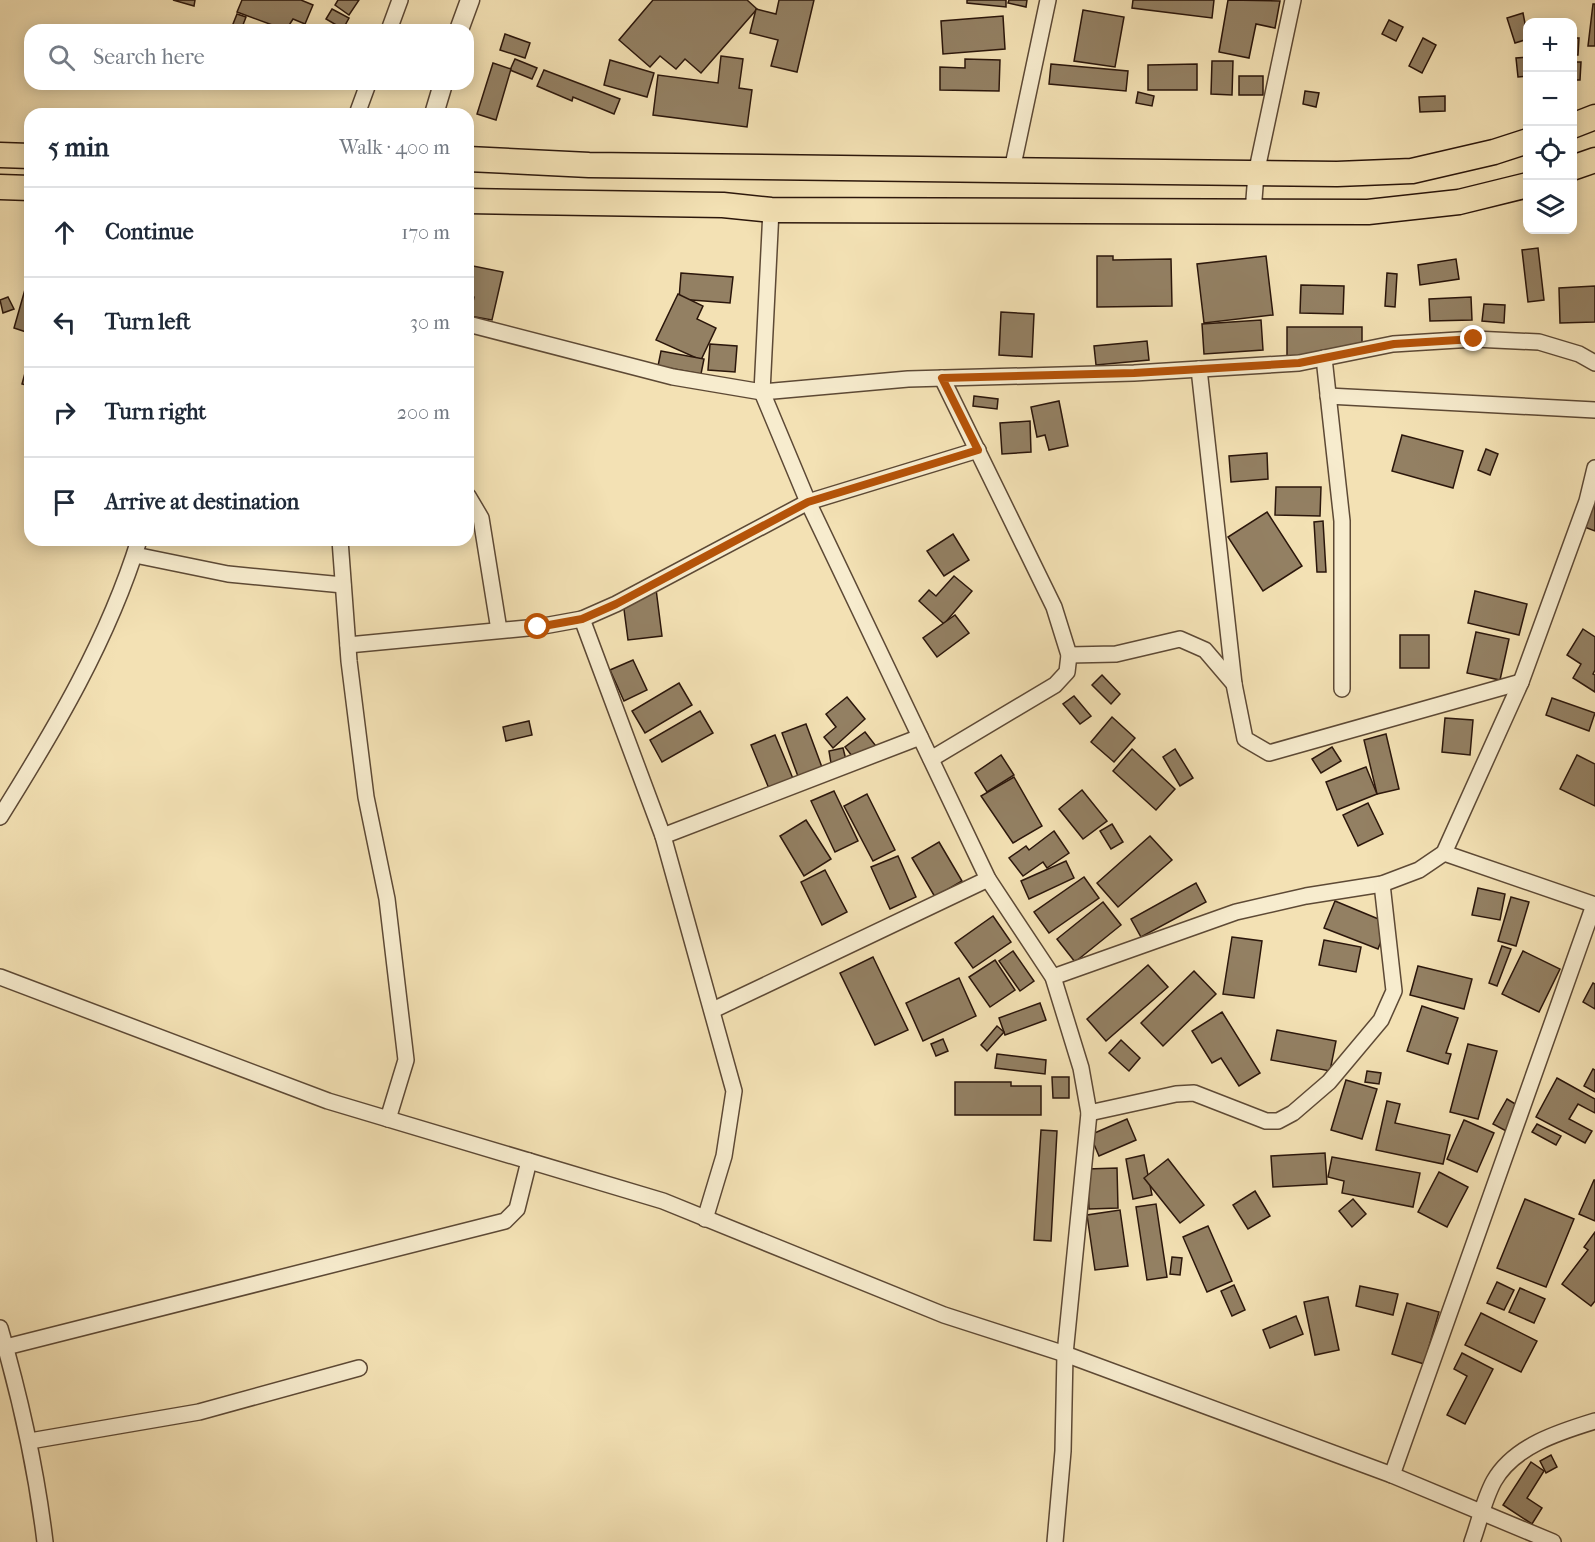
<!DOCTYPE html>
<meta charset="utf-8">
<style>
body{margin:0;font-family:"IM FELL French Canon",serif;background:#f6f6f7;color:#1f2937}
.controls{position:absolute;right:18px;top:18px;display:grid;overflow:hidden;border-radius:12px;box-shadow:0 3px 15px #0003}
.controls button{width:54px;height:54px;display:grid;place-items:center;padding:0;border:0;border-bottom:2px solid #e0e1e3;background:#fff;color:#1f2937;font:30px sans-serif}
.stop{position:absolute;width:18px;height:18px;margin:-14px;border:4px solid #b45309;border-radius:50%;background:#fff}
.stop.end{background:#b45309;border-color:#fff;box-shadow:0 2px 6px #0008}
.list{margin:0;padding:0;list-style:none}
h2{display:flex;justify-content:space-between;align-items:center;height:78px;margin:0;padding:0 24px;font-size:26px}
h2 small{font-size:20px;font-weight:400;color:#747a83}
.list li{display:grid;grid-template-columns:39px 1fr auto;gap:18px;align-items:center;box-sizing:border-box;height:90px;padding:0 24px;border-top:2px solid #e0e1e3}
.list b{display:block;font-size:22px;white-space:nowrap}
.list em{font-size:20px;font-style:normal;color:#747a83}
.icon{flex:none;width:33px;height:33px;fill:none;stroke:currentColor;stroke-width:2;stroke-linecap:round;stroke-linejoin:round}
.map{position:relative;flex:none;width:1595px;height:1542px;overflow:hidden}
.search{position:absolute;background:#fff;box-shadow:0 3px 15px #0003;left:24px;top:24px;width:450px;height:66px;display:flex;align-items:center;gap:15px;box-sizing:border-box;padding:0 21px;border-radius:18px;color:#747a83;font-size:22px}
.panel{position:absolute;background:#fff;box-shadow:0 3px 15px #0003;left:24px;top:108px;width:450px;height:438px;border-radius:18px}
.map>svg:first-child{display:block}
.building{fill:#938063;stroke:#2b160b;stroke-width:1.5}
.lines{fill:none;stroke-linecap:round;stroke-linejoin:round}
.minor-casing{stroke:#5d4935;stroke-width:18}
.tertiary-casing{stroke:#5d4935;stroke-width:21}
.primary-casing{stroke:#2b160b;stroke-width:27}
.minor{stroke:#f7ecce;stroke-width:15}
.tertiary{stroke:#f7ecce;stroke-width:18}
.primary{stroke:#f3e1b4;stroke-width:24}
.route{stroke:#b45309;stroke-width:8}
</style>
<div class="map">
<svg width="1595" height="1542" viewBox="0 0 1595 1542">
<rect width="100%" height="100%" fill="#f3e1b4"/>
<filter id="stains"><feTurbulence type="fractalNoise" baseFrequency=".00333" numOctaves="4"/><feColorMatrix values="0 0 0 0 .2 0 0 0 0 .09 0 0 0 0 .02 0 0 0 .5 -.17"/></filter>
<radialGradient id="worn" r=".72"><stop offset=".6" stop-color="#630" stop-opacity="0"/><stop offset="1" stop-color="#630" stop-opacity=".3"/></radialGradient>
<g class="building">
<path d="M173,0h22l-1,6z"/>
<path d="M242,0h59l12,5 -8,19 -12,-5 -7,11 -49,-18z"/>
<path d="M338,0h21l-10,15 -14,-10z"/>
<path d="M653,0h94l10,9 -56,64 -16,-14 -9,10 -16,-13 -10,11 -31,-27z"/>
<path d="M779,0h35l-17,72 -26,-6 7,-26 -28,-7 6,-24 20,5z"/>
<path d="M967,0h39v7l-39,-4z"/>
<path d="M1009,0h18l-1,7 -18,-4z"/>
<path d="M1133,0h81l-2,18 -80,-10z"/>
<path d="M1228,0l52,1 -5,27 -19,-4 -7,34 -30,-6z"/>
<path d="M1593,4h2v42h-7z"/>
<path d="M332,9l17,9 -6,11 -17,-10z"/>
<path d="M1083,10l41,7 -9,50 -41,-6z"/>
<path d="M1523,13l5,26 -13,4 -8,-25z"/>
<path d="M237,14l9,3 -5,13h-8l-2,-1z"/>
<path d="M1003,16l2,33 -62,5 -2,-33z"/>
<path d="M1389,20l14,7 -7,14 -14,-7z"/>
<path d="M505,34l25,9 -5,15 -25,-8z"/>
<path d="M1423,38l13,7 -14,28 -13,-7z"/>
<path d="M1572,38h7l-1,17h-6z"/>
<path d="M721,56l22,3 -4,29 13,2 -5,37 -94,-12 5,-40 60,8z"/>
<path d="M1528,57v19l-10,1 -2,-19z"/>
<path d="M515,59l22,9 -5,11 -22,-9z"/>
<path d="M965,59l35,1 -1,31 -59,-1v-23l25,1z"/>
<path d="M610,60l44,13 -7,24 -43,-12z"/>
<path d="M1212,61h21l-1,34 -21,-1z"/>
<path d="M1572,62h9l-1,18h-8z"/>
<path d="M493,63l18,6 -15,51 -19,-6z"/>
<path d="M1051,64l77,7 -2,20 -77,-7z"/>
<path d="M1197,64v26h-49v-25z"/>
<path d="M544,70l76,29 -6,15 -41,-17 -1,4 -35,-15z"/>
<rect x="1239" y="76" width="24" height="19"/>
<path d="M1305,91l14,2 -3,14 -13,-3z"/>
<path d="M1138,92l16,4 -2,10 -16,-3z"/>
<path d="M1445,96v15l-25,1 -1,-15z"/>
<path d="M1538,248l6,52 -16,2 -6,-52z"/>
<path d="M1097,256h16v4l58,-1 1,47 -75,1z"/>
<path d="M1266,256l7,59 -69,8 -7,-59z"/>
<path d="M1456,259l3,20 -39,6 -2,-20z"/>
<path d="M473,266l30,6 -11,48 -22,-4 4,-19 -6,-1v-9z"/>
<path d="M681,273l52,4 -3,26 -51,-4z"/>
<path d="M1387,273l10,1 -2,33 -10,-1z"/>
<path d="M1301,285l43,1 -1,28 -43,-1z"/>
<path d="M26,286l4,1 -1,46 -15,-5z"/>
<path d="M1595,286v36l-35,1 -1,-35z"/>
<path d="M678,294l25,12 -6,13 19,9 -15,32 -45,-20z"/>
<path d="M8,297l6,12 -11,4 -3,-13z"/>
<path d="M1471,297l1,23 -42,1 -1,-22z"/>
<path d="M1484,304l21,1 -1,18 -22,-2z"/>
<path d="M1001,312l33,2 -2,43 -33,-2z"/>
<path d="M1261,320l2,30 -59,4 -2,-30z"/>
<rect x="1287" y="327" width="75" height="29"/>
<path d="M1147,341l2,19 -53,5 -2,-19z"/>
<path d="M710,344l27,2 -2,26 -27,-2z"/>
<path d="M661,351l43,8 -3,15 -43,-8z"/>
<path d="M30,355v31l-8,-2z"/>
<path d="M974,396l24,3 -1,10 -24,-3z"/>
<path d="M1059,401l9,45 -19,4 -4,-15 -8,2 -6,-30z"/>
<path d="M1030,421l1,31 -29,2 -2,-31z"/>
<path d="M1402,435l61,16 -10,37 -61,-17z"/>
<path d="M1486,449l12,5 -8,21 -12,-5z"/>
<path d="M1267,453l1,26 -37,3 -2,-26z"/>
<path d="M1276,487h45l-1,29 -45,-1z"/>
<path d="M1595,491v40l-13,-5z"/>
<path d="M1267,512l35,54 -39,25 -35,-54z"/>
<path d="M1323,521l3,51h-9l-3,-50z"/>
<path d="M953,534l16,26 -25,16 -17,-25z"/>
<path d="M954,576l18,15 -28,33 -25,-23 10,-11 7,6z"/>
<path d="M656,589l6,47 -34,4 -6,-46z"/>
<path d="M1475,591l52,13 -8,31 -51,-12z"/>
<path d="M955,615l14,18 -32,24 -14,-19z"/>
<path d="M1583,629l12,8v33l-2,4 2,1v17l-22,-14 8,-14 -14,-9z"/>
<path d="M1476,632l33,7 -9,41 -33,-7z"/>
<rect x="1400" y="635" width="29" height="33"/>
<path d="M633,660l14,30 -23,11 -14,-31z"/>
<path d="M1102,675l18,19 -9,10 -19,-19z"/>
<path d="M679,683l13,22 -47,28 -13,-22z"/>
<path d="M1074,696l17,20 -11,8 -17,-20z"/>
<path d="M847,697l18,22 -32,29 -9,-11 12,-10 -10,-13z"/>
<path d="M1552,698l43,15 -6,18 -43,-16z"/>
<path d="M700,711l13,22 -51,29 -12,-22z"/>
<path d="M1112,717l23,21 -21,24 -23,-20z"/>
<path d="M1445,718l28,2 -3,35 -28,-3z"/>
<path d="M529,721l3,14 -26,6 -3,-14z"/>
<path d="M806,724l17,46 -24,9 -17,-46z"/>
<path d="M865,732l14,18 -20,15 -14,-18z"/>
<path d="M1386,734l13,55 -22,5 -13,-54z"/>
<path d="M775,735l19,46 -24,10 -19,-46z"/>
<path d="M1332,747l9,14 -20,12 -9,-14z"/>
<path d="M843,748l3,12 -15,3 -2,-12z"/>
<path d="M1132,749l43,40 -19,21 -43,-39z"/>
<path d="M1175,749l18,29 -13,8 -17,-29z"/>
<path d="M1001,755l13,20 -27,17 -12,-19z"/>
<path d="M1577,755l18,9v42l-35,-17z"/>
<path d="M1366,767l11,27 -40,16 -11,-28z"/>
<path d="M1014,777l28,49 -29,17 -32,-47z"/>
<path d="M1082,790l25,31 -24,18 -24,-30z"/>
<path d="M834,791l24,50 -23,11 -24,-51z"/>
<path d="M867,794l28,56 -22,11 -29,-55z"/>
<path d="M1368,803l15,31 -25,12 -15,-31z"/>
<path d="M806,820l25,39 -27,17 -24,-40z"/>
<path d="M1112,824l11,18 -12,7 -11,-18z"/>
<path d="M1054,831l15,22 -22,15 -4,-6 -20,14 -14,-18 17,-12 3,4z"/>
<path d="M1150,836l22,24 -54,47 -21,-24z"/>
<path d="M939,842l23,39 -27,16 -23,-39z"/>
<path d="M898,856l18,41 -26,12 -19,-42z"/>
<path d="M1066,861l8,17 -45,21 -8,-18z"/>
<path d="M825,870l22,42 -25,13 -21,-43z"/>
<path d="M1084,877l15,21 -50,35 -15,-21z"/>
<path d="M1196,883l10,19 -65,35 -10,-18z"/>
<path d="M1478,888l27,6 -5,26 -28,-5z"/>
<path d="M1511,897l18,5 -13,44 -18,-5z"/>
<path d="M1335,901l53,22 -10,26 -54,-21z"/>
<path d="M1103,902l18,23 -46,37 -18,-23z"/>
<path d="M993,916l18,26 -38,26 -18,-25z"/>
<path d="M1232,937l30,4 -8,57 -31,-4z"/>
<path d="M1324,940l37,7 -5,25 -37,-7z"/>
<path d="M1502,946l9,3 -14,37 -8,-3z"/>
<path d="M1013,951l21,30 -14,10 -21,-30z"/>
<path d="M1523,951l37,18 -21,43 -37,-18z"/>
<path d="M873,957l35,73 -33,15 -35,-72z"/>
<path d="M995,960l20,30 -25,17 -21,-30z"/>
<path d="M1148,965l20,22 -62,54 -19,-22z"/>
<path d="M1418,966l54,13 -8,30 -54,-14z"/>
<path d="M1194,971l22,23 -53,52 -22,-23z"/>
<path d="M959,978l17,38 -53,25 -17,-38z"/>
<path d="M1593,983l2,1v25l-12,-7z"/>
<path d="M1040,1003l6,17 -41,15 -6,-17z"/>
<path d="M1422,1006l36,12 -12,35 5,1 -3,10 -41,-13z"/>
<path d="M1222,1012l38,61 -21,13 -18,-28 -9,5 -20,-32z"/>
<path d="M997,1026l7,6 -17,19 -6,-6z"/>
<path d="M1277,1030l59,11 -6,30 -59,-11z"/>
<path d="M943,1039l5,12 -12,5 -5,-12z"/>
<path d="M1121,1040l19,18 -11,13 -20,-18z"/>
<path d="M1468,1044l29,7 -19,68 -28,-7z"/>
<path d="M997,1054l49,6 -1,14 -50,-6z"/>
<path d="M1593,1069l2,1v22l-11,-6z"/>
<path d="M1367,1071l14,2 -2,11 -14,-2z"/>
<path d="M1052,1077h17v21h-16z"/>
<path d="M1557,1078l38,21v14l-17,-9 -9,15 23,12 -7,12 -49,-26z"/>
<path d="M1346,1080l31,9 -15,50 -31,-9z"/>
<path d="M955,1082h56v4h30v29h-86z"/>
<path d="M1507,1099l15,9 -14,24 -15,-8z"/>
<path d="M1387,1101l13,3 -5,19 55,12 -7,29 -67,-14z"/>
<path d="M1127,1119l9,21 -37,16 -9,-21z"/>
<path d="M1464,1120l30,13 -17,39 -30,-13z"/>
<path d="M1537,1124l24,12 -5,9 -24,-13z"/>
<path d="M1041,1130l16,1 -6,110 -17,-1z"/>
<path d="M1325,1153l2,31 -54,3 -2,-31z"/>
<path d="M1144,1155l8,40 -19,4 -7,-40z"/>
<path d="M1332,1157l88,16 -7,34 -71,-14 2,-12 -16,-4z"/>
<path d="M1168,1159l36,46 -24,18 -36,-45z"/>
<path d="M1117,1168l1,40 -29,1 -2,-40z"/>
<path d="M1439,1172l29,15 -21,40 -29,-15z"/>
<path d="M1594,1180h1v41l-16,-7z"/>
<path d="M1255,1191l15,25 -22,13 -15,-24z"/>
<path d="M1353,1199l13,15 -14,13 -13,-16z"/>
<path d="M1525,1199l49,20 -28,68 -49,-19z"/>
<path d="M1156,1204l11,73 -20,3 -11,-73z"/>
<path d="M1120,1210l8,56 -33,4 -8,-55z"/>
<path d="M1208,1226l24,55 -25,11 -24,-55z"/>
<path d="M1595,1232v69l-4,5 -29,-22 26,-34 -4,-3z"/>
<path d="M1172,1257l10,1 -2,17 -10,-1z"/>
<path d="M1497,1282l17,8 -10,20 -17,-7z"/>
<path d="M1234,1285l11,25 -13,6 -11,-25z"/>
<path d="M1360,1286l38,8 -5,21 -37,-9z"/>
<path d="M1520,1288l25,11 -11,24 -25,-11z"/>
<path d="M1328,1297l11,53 -24,5 -11,-53z"/>
<path d="M1407,1303l32,9 -15,52 -32,-10z"/>
<path d="M1481,1313l56,28 -16,31 -56,-27z"/>
<path d="M1296,1316l7,18 -33,14 -7,-18z"/>
<path d="M1462,1353l31,16 -28,55 -18,-9 20,-39 -13,-7z"/>
<path d="M1551,1455l6,12 -11,6 -6,-12z"/>
<path d="M1531,1462l13,9 -17,27 15,10 -10,16 -29,-19z"/>
</g>
<g class="lines">
<g class="minor-casing">
<g id="minor">
<path d="M389,30l11,-30"/>
<path d="M357,114l11,-30"/>
<path d="M1012,170l36,-170"/>
<path d="M771,210l-9,182 46,110 180,377 65,98 28,91 8,45 -24,241 -2,97 -8,91"/>
<path d="M1253,212l3,-38 37,-174"/>
<path d="M468,324l205,53 89,15 146,-13 226,-6 165,-10 94,-19 81,-5 65,3 40,12 16,9"/>
<path d="M1324,358l18,163v168"/>
<path d="M1199,369l35,315"/>
<path d="M1328,396l267,14"/>
<path d="M468,496l13,22 18,112"/>
<path d="M340,540l9,121 17,136 21,102 19,161 -18,59"/>
<path d="M135,555l93,19 115,11"/>
<path d="M582,619l81,217 71,255 -10,65 -19,63"/>
<path d="M348,645l190,-18 44,-8 34,-15 192,-102 170,-52"/>
<path d="M1069,655l47,-1 64,-15 25,11 29,34 11,55 24,14 252,-71"/>
<path d="M931,759l124,-74 12,-13 2,-17 -15,-48 -112,-229"/>
<path d="M0,817c55,-88 108,-177 139,-277"/>
<path d="M663,836l257,-99"/>
<path d="M1444,853l151,52"/>
<path d="M0,977l328,124 335,100 281,114 121,39 327,121 161,67"/>
<path d="M1053,977l183,-65 70,-16 76,-12 37,-14 25,-17 77,-171 66,-181 8,-33"/>
<path d="M713,1010l275,-131"/>
<path d="M1089,1113l87,-19 18,-1 72,28h12l15,-8 36,-31 52,-62 13,-29 -12,-107"/>
<path d="M0,1328c21,72 36,139 45,214"/>
<path d="M6,1347l499,-126 12,-12 12,-48"/>
<path d="M30,1441l169,-29 160,-44"/>
<path d="M1392,1475l202,-570"/>
<path d="M1472,1542c7,-19 12,-43 22,-61 20,-35 65,-49 101,-60"/>
</g>
</g>
<g class="tertiary-casing">
<g id="tertiary">
<path d="M459,30l11,-30"/>
<path d="M434,114l9,-30"/>
</g>
</g>
<g class="primary-casing">
<g id="primary">
<path d="M1572,126l23,-9"/>
<path d="M0,155l30,1"/>
<path d="M468,159l121,6 748,9 75,-3 82,-19 34,-11"/>
<path d="M1572,168l23,-8"/>
<path d="M0,187l30,1"/>
<path d="M468,201l255,4 48,5 597,2 91,-10 69,-17"/>
</g>
</g>
<use href="#minor" class="minor"/>
<use href="#tertiary" class="tertiary"/>
<use href="#primary" class="primary"/>
</g>
<g class="lines">
<path class="route" d="M538,627l44,-8 34,-15 192,-102 170,-52 -36,-72 192,-5 165,-10 95,-19 80,-5"/>
</g>
<rect width="100%" height="100%" filter="url(#stains)"/>
<rect width="100%" height="100%" fill="url(#worn)"/>
</svg>
<div class="controls">
<button>+</button>
<button>−</button>
<button><svg class="icon" aria-label="locate" viewBox="0 0 24 24"><circle cx="12" cy="12" r="6"/><path d="M12 2v4M12 18v4M2 12h4M18 12h4"/></svg></button>
<button><svg class="icon" aria-label="layers" viewBox="0 0 24 24"><path d="M12 4l9 5-9 5-9-5zM3 14l9 5 9-5"/></svg></button>
</div>
<div class="stop" style="left:538px;top:627px"></div>
<div class="stop end" style="left:1474px;top:339px"></div>
<div class="search"><svg class="icon" aria-label="search" viewBox="0 0 24 24"><circle cx="10" cy="10" r="6"/><path d="M15 15l6 6"/></svg>Search here</div>
<section class="panel">
<h2>5 min<small>Walk · 400 m</small></h2>
<ul class="list">
<li><svg class="icon" aria-label="ahead" viewBox="0 0 24 24"><path d="M12 20V5M6 11l6-6 6 6"/></svg><div><b>Continue</b></div><em>170 m</em></li>
<li><svg class="icon" aria-label="left" viewBox="0 0 24 24"><path d="M17 20v-9H6M10 6l-5 5 5 5"/></svg><div><b>Turn left</b></div><em>30 m</em></li>
<li><svg class="icon" aria-label="right" viewBox="0 0 24 24"><path d="M7 20v-9h11M14 6l5 5-5 5"/></svg><div><b>Turn right</b></div><em>200 m</em></li>
<li><svg class="icon" aria-label="arrive" viewBox="0 0 24 24"><path d="M6 21V4h12l-3 4 3 4H6"/></svg><div><b>Arrive at destination</b></div></li>
</ul>
</section>
</div>
